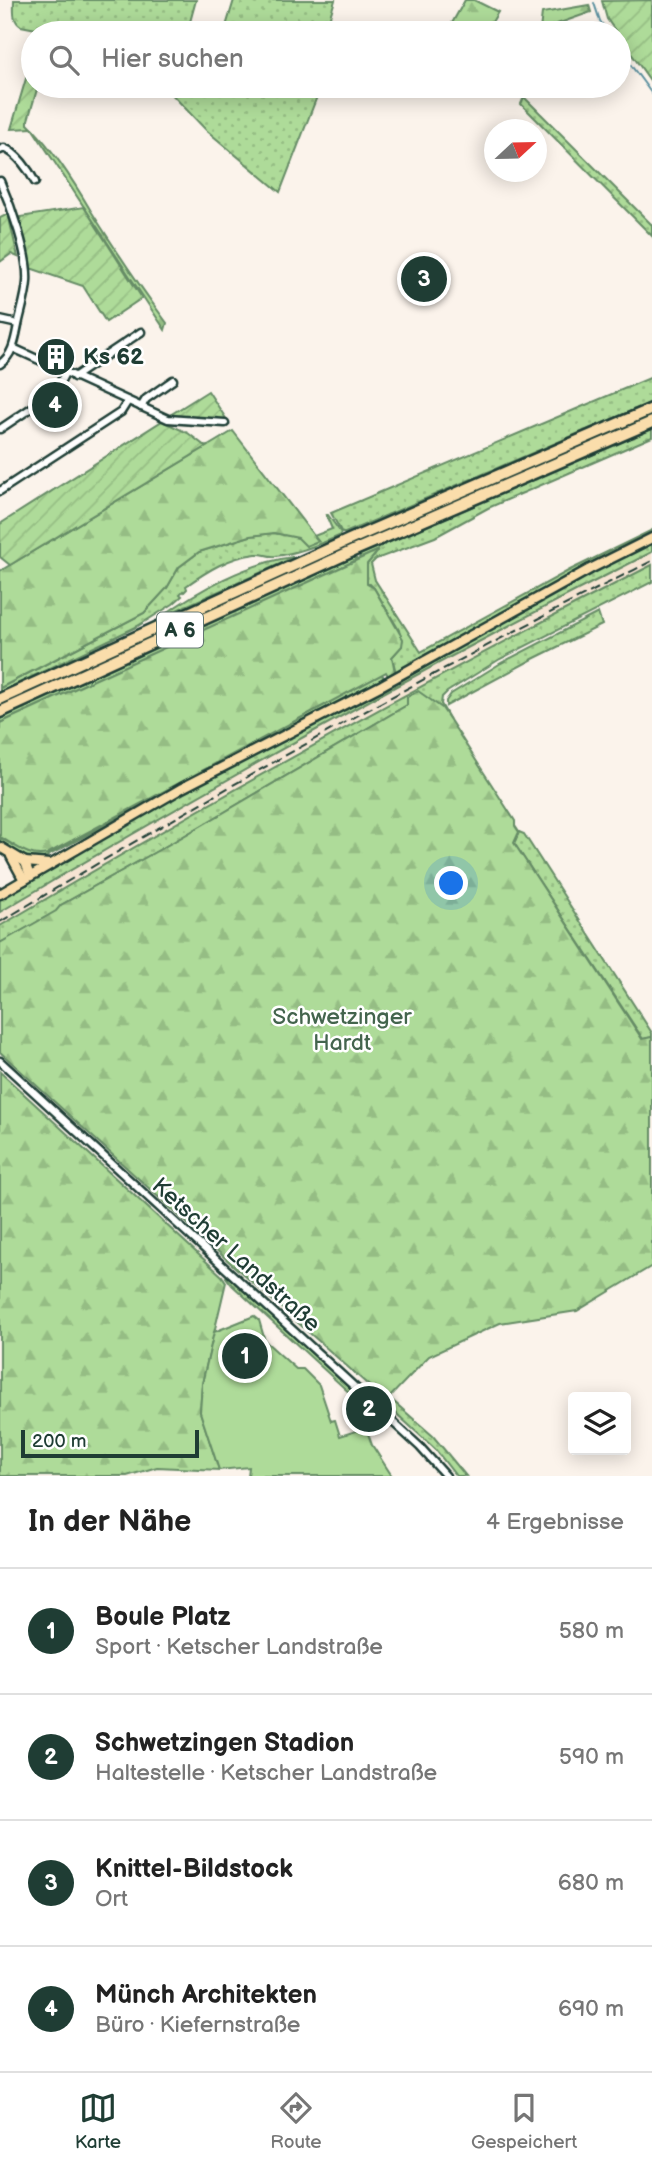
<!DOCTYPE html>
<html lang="de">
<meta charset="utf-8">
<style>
body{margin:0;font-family:"Balsamiq Sans",sans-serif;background:#f2f2f2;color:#222}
.controls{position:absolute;right:21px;bottom:21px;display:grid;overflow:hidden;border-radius:7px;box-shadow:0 4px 18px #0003}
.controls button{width:63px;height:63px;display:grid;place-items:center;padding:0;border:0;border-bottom:2px solid #e0e0e0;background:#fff;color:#222;font:35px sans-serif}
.compass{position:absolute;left:484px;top:119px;width:63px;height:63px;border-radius:50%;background:#fff;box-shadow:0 4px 18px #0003;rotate:68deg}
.scale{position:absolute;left:21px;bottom:18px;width:178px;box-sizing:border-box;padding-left:7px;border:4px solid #1f3d34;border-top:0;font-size:19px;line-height:24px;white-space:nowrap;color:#1f3d34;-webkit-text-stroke:5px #fff;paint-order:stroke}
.you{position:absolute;left:452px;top:884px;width:24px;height:24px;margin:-18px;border:5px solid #fff;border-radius:50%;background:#1a73e8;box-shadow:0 0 0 10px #1a73e833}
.badge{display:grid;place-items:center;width:46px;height:46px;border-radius:50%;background:#1f3d34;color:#fff;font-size:23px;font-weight:700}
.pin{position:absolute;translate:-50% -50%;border:4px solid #fff;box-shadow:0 2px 7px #0006}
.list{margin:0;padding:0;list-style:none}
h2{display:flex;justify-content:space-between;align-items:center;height:91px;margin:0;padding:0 28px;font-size:30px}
h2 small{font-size:23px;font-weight:400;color:#767676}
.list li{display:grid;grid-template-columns:46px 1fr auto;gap:21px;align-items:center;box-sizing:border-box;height:126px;padding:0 28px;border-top:2px solid #e0e0e0}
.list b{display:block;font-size:26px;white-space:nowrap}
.list p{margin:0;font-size:23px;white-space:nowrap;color:#767676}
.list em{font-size:23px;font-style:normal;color:#767676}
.icon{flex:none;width:38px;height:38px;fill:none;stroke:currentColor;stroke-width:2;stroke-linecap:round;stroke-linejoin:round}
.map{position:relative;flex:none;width:652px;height:1476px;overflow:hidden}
.search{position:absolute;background:#fff;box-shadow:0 4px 18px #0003;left:21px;right:21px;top:21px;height:77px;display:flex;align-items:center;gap:18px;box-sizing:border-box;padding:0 24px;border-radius:38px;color:#767676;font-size:26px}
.sheet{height:595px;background:#fff}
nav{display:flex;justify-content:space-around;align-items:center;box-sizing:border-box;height:98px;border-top:2px solid #e0e0e0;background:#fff;font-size:19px;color:#767676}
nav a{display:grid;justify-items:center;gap:4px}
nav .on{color:#1f3d34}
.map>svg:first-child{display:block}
.built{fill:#f6e4d3}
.grass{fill:url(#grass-dots);stroke:#668c66;stroke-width:2}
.forest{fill:url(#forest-firs);stroke:#668c66;stroke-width:2}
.garden{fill:url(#garden-furrows);stroke:#668c66;stroke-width:2}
.pitch{fill:#aedb99;stroke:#668c66;stroke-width:2}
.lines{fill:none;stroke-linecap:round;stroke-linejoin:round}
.stream{stroke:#5c909f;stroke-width:2}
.minor-casing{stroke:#1f3d34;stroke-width:11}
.major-casing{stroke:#1f3d34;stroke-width:13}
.highway-casing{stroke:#1f3d34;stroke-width:15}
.minor{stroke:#fff;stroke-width:6}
.major{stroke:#faddab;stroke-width:8}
.highway{stroke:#faddab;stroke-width:10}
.rail{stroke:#1f3d34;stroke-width:2;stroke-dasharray:10 5;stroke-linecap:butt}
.labels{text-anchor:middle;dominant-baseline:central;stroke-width:5;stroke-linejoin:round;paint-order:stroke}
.shield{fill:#fff;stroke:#627771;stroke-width:2}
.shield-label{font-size:21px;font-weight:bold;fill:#1f3d34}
.poi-label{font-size:23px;font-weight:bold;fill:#1f3d34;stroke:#fff;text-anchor:start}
.park-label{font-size:23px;fill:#43644d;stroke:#fff}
.street-label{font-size:23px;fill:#1f3d34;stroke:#fff}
</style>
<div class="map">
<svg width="652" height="1476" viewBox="0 0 652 1476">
<defs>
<pattern id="grass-dots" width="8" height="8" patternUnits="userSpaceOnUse" patternTransform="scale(1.75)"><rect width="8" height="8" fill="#aedb99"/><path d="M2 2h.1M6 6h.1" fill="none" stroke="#95bd84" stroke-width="1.8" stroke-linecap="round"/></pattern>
<pattern id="forest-firs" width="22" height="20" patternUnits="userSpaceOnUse" patternTransform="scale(1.75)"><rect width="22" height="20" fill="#aedb99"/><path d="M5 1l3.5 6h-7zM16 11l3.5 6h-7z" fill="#95bd84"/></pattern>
<pattern id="garden-furrows" width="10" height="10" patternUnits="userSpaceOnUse" patternTransform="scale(1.75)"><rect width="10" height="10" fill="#aedb99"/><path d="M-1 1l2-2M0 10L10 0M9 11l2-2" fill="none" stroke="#95bd84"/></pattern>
</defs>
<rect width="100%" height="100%" fill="#fbf3eb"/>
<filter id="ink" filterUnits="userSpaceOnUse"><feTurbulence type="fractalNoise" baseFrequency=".0143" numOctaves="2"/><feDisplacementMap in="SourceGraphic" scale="14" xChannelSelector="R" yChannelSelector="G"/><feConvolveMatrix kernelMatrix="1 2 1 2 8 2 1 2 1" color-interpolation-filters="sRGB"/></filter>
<g filter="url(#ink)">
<path class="built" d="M652,552v13l-152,79 -197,106 -303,176v-14l196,-116 203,-113z"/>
<g class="grass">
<path d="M14,0h182l-9,33h-131l-35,-7c-9,-6 -7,-15 -7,-26z"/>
<path d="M234,0h101l-10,33h-101z"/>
<path d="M164,86h157l-41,106 -74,-62z"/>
<path d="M524,97l128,128v11l-131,-132z"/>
<path d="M652,377v25l-307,131h-3l-11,-20z"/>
<path d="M652,429v8l-164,71 -53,29 -59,22 -5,5 4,16 46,72 149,-82 82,-40v4l-256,139 -4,-16 10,-11 -3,-16 -25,-42 -4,-4h-3v-20l11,-13 -19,8 1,-4z"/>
<path d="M326,515h2l13,18 -2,3c-20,9 -41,17 -63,20 -9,1 -12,-3 -20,-2 -27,3 -49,17 -70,32l1,3 -3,3 -1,-1 -3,3 2,2 -9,8 -37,23 -136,65v-4l144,-75 23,-25 12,-21 20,-15 51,-16 24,-3 44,8 -4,-5 18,-7z"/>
<path d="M652,541v11c-222,112 -439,233 -652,360v-13l159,-95z"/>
<path d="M293,557l-13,7 -119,53c37,-27 86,-54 132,-60z"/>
<path d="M355,557l2,3 -357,163v-4z"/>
<path d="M652,565v17l-152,77 -53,33 -5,5 -1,7 9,16 -8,-12 -35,-11v8l-225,132 -121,68 -4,6 -57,32v-17c214,-127 430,-248 652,-361z"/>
<path d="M598,613l4,12 -69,34 -87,47v-5l5,-7 50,-31z"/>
<path d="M382,674l2,4 -11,8 -141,71 -190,102c-14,4 -31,-9 -42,-17v-4l29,15 18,1z"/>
<path d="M519,832l5,2 128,199v4l-9,2 -129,-196z"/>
<path d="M228,1275l119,111 15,15 -1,11 -7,2 -5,-6 4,-12 -121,-111 -6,-8z"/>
<path d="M393,1401l40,35 33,40h-10l-21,-27 -48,-44z"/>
</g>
<g class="forest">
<path d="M465,0h9l24,12c-2,3 -4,7 -6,10 -16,16 -63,11 -85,11l44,-8z"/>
<path d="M589,5l2,7 -51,18 2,-17z"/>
<path d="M32,128c23,24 42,54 59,83 24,38 49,76 76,112l-2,7z"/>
<path d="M233,431l85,110 -12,5 -8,-8 -24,-5 -24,3 -51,16 -20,15 -12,21 -23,25 -144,75v-117z"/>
<path d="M379,550l-12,14v20l7,4 29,51 -1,7 -10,11 3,15 -7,4 -2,-4 -339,182c-17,5 -32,-9 -47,-17v-114z"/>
<path d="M418,691l24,17 8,12 65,101v5l4,6 -5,11 128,196 10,-2v229l-75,45 -77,12 -71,33 -41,43h-4l-149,-132 -235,-215v-109l56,-32 5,-6 121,-68 225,-132v-8z"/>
<path d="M0,1072l222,204 4,6 -24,102 -2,28 19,58 -62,-3 -30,9h-127z"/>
</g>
<g class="garden">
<path d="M652,0v83l-45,-64 -5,-18z"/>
<path d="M33,55v31h5l-10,34v4l4,4 -21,1z"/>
<path d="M84,207l58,91 -36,24 -23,-36 -53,-18 -10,-51z"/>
<path d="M8,214l10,43 -7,-3 -11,8v-44z"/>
<path d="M208,391l19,29 -57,-5z"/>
<path d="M162,421l26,12 18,14 -196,118 -10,-8v-33z"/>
</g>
<path class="pitch" d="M254,1316l5,4 6,21 31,28h7l16,16 12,36 4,-1 5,16 26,-8 6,17 20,31h-144l1,-9 -30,3 -19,-58 2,-28 12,-52z"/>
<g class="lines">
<g class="stream">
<path d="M594,3l6,18 8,12"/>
<path d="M619,49l33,45"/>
</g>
<g class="minor-casing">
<g id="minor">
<path d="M0,150l4,-2c13,5 25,22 31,34"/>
<path d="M0,181c11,25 29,74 27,101 -1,14 -6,29 -9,43 -3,15 -5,30 -18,39"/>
<path d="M0,320l18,4"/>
<path d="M13,348l155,71 57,4"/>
<path d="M74,377l67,-45"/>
<path d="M141,407l5,-8 27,-19"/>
<path d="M0,429l55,-37 10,-19"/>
<path d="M0,491l121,-79 7,-11"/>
<path d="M0,1061l420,386 26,29"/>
</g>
</g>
<g class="major-casing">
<g id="major">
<path d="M0,847l25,15 5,14"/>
<path d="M11,856l13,24"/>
<path d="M25,862l25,2"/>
<path d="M0,894l182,-106 200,-103 208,-116 62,-31"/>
</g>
</g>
<g class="highway-casing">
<g id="highway">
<path d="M0,699l349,-159 303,-131"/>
<path d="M0,712l355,-162 297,-128"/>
</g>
</g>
<use href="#minor" class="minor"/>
<use href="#major" class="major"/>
<use href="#highway" class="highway"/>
<path class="rail" d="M0,922c213,-129 430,-250 652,-361"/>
</g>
</g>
<defs>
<g id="building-disc" transform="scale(2.0125)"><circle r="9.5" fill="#1f3d34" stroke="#fff"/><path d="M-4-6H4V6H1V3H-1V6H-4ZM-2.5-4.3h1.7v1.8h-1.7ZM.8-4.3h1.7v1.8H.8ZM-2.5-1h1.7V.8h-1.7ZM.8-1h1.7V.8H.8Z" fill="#fff"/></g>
</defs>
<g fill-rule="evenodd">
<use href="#building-disc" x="56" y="357"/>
</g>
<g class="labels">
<rect class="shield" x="157" y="612.5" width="46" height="35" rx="5"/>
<g class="shield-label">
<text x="180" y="630">A 6</text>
</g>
<g class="poi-label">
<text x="83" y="357">Ks 62</text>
</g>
<g class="park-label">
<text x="342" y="1017">Schwetzinger<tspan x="342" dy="26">Hardt</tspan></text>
</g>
<g class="street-label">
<text transform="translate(236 1255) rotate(42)">Ketscher Landstraße</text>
</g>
</g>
</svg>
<div class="controls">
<button><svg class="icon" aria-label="layers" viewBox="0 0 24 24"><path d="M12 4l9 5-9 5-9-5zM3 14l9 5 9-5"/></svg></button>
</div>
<svg class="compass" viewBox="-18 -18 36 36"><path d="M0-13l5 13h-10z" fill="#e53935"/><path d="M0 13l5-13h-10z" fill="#767676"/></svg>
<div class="scale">200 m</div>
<div class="you"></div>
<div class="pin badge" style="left:245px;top:1356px">1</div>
<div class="pin badge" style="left:369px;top:1409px">2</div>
<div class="pin badge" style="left:424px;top:279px">3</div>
<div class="pin badge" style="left:55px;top:405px">4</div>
<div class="search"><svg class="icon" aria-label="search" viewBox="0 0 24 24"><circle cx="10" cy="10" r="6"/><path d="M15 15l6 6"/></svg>Hier suchen</div>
</div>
<section class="sheet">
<h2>In der Nähe<small>4 Ergebnisse</small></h2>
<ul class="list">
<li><span class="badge">1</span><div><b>Boule Platz</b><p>Sport · Ketscher Landstraße</p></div><em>580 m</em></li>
<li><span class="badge">2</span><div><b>Schwetzingen Stadion</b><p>Haltestelle · Ketscher Landstraße</p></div><em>590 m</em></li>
<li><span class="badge">3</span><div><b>Knittel-Bildstock</b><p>Ort</p></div><em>680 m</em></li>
<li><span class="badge">4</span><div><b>Münch Architekten</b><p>Büro · Kiefernstraße</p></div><em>690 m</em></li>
</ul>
</section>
<nav>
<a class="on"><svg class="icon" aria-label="map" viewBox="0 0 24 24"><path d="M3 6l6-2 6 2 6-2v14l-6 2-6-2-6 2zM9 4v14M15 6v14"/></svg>Karte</a>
<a><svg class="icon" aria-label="directions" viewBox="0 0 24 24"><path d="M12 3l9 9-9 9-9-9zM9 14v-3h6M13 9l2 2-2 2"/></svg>Route</a>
<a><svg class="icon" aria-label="saved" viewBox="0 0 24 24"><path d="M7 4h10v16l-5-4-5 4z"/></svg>Gespeichert</a>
</nav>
